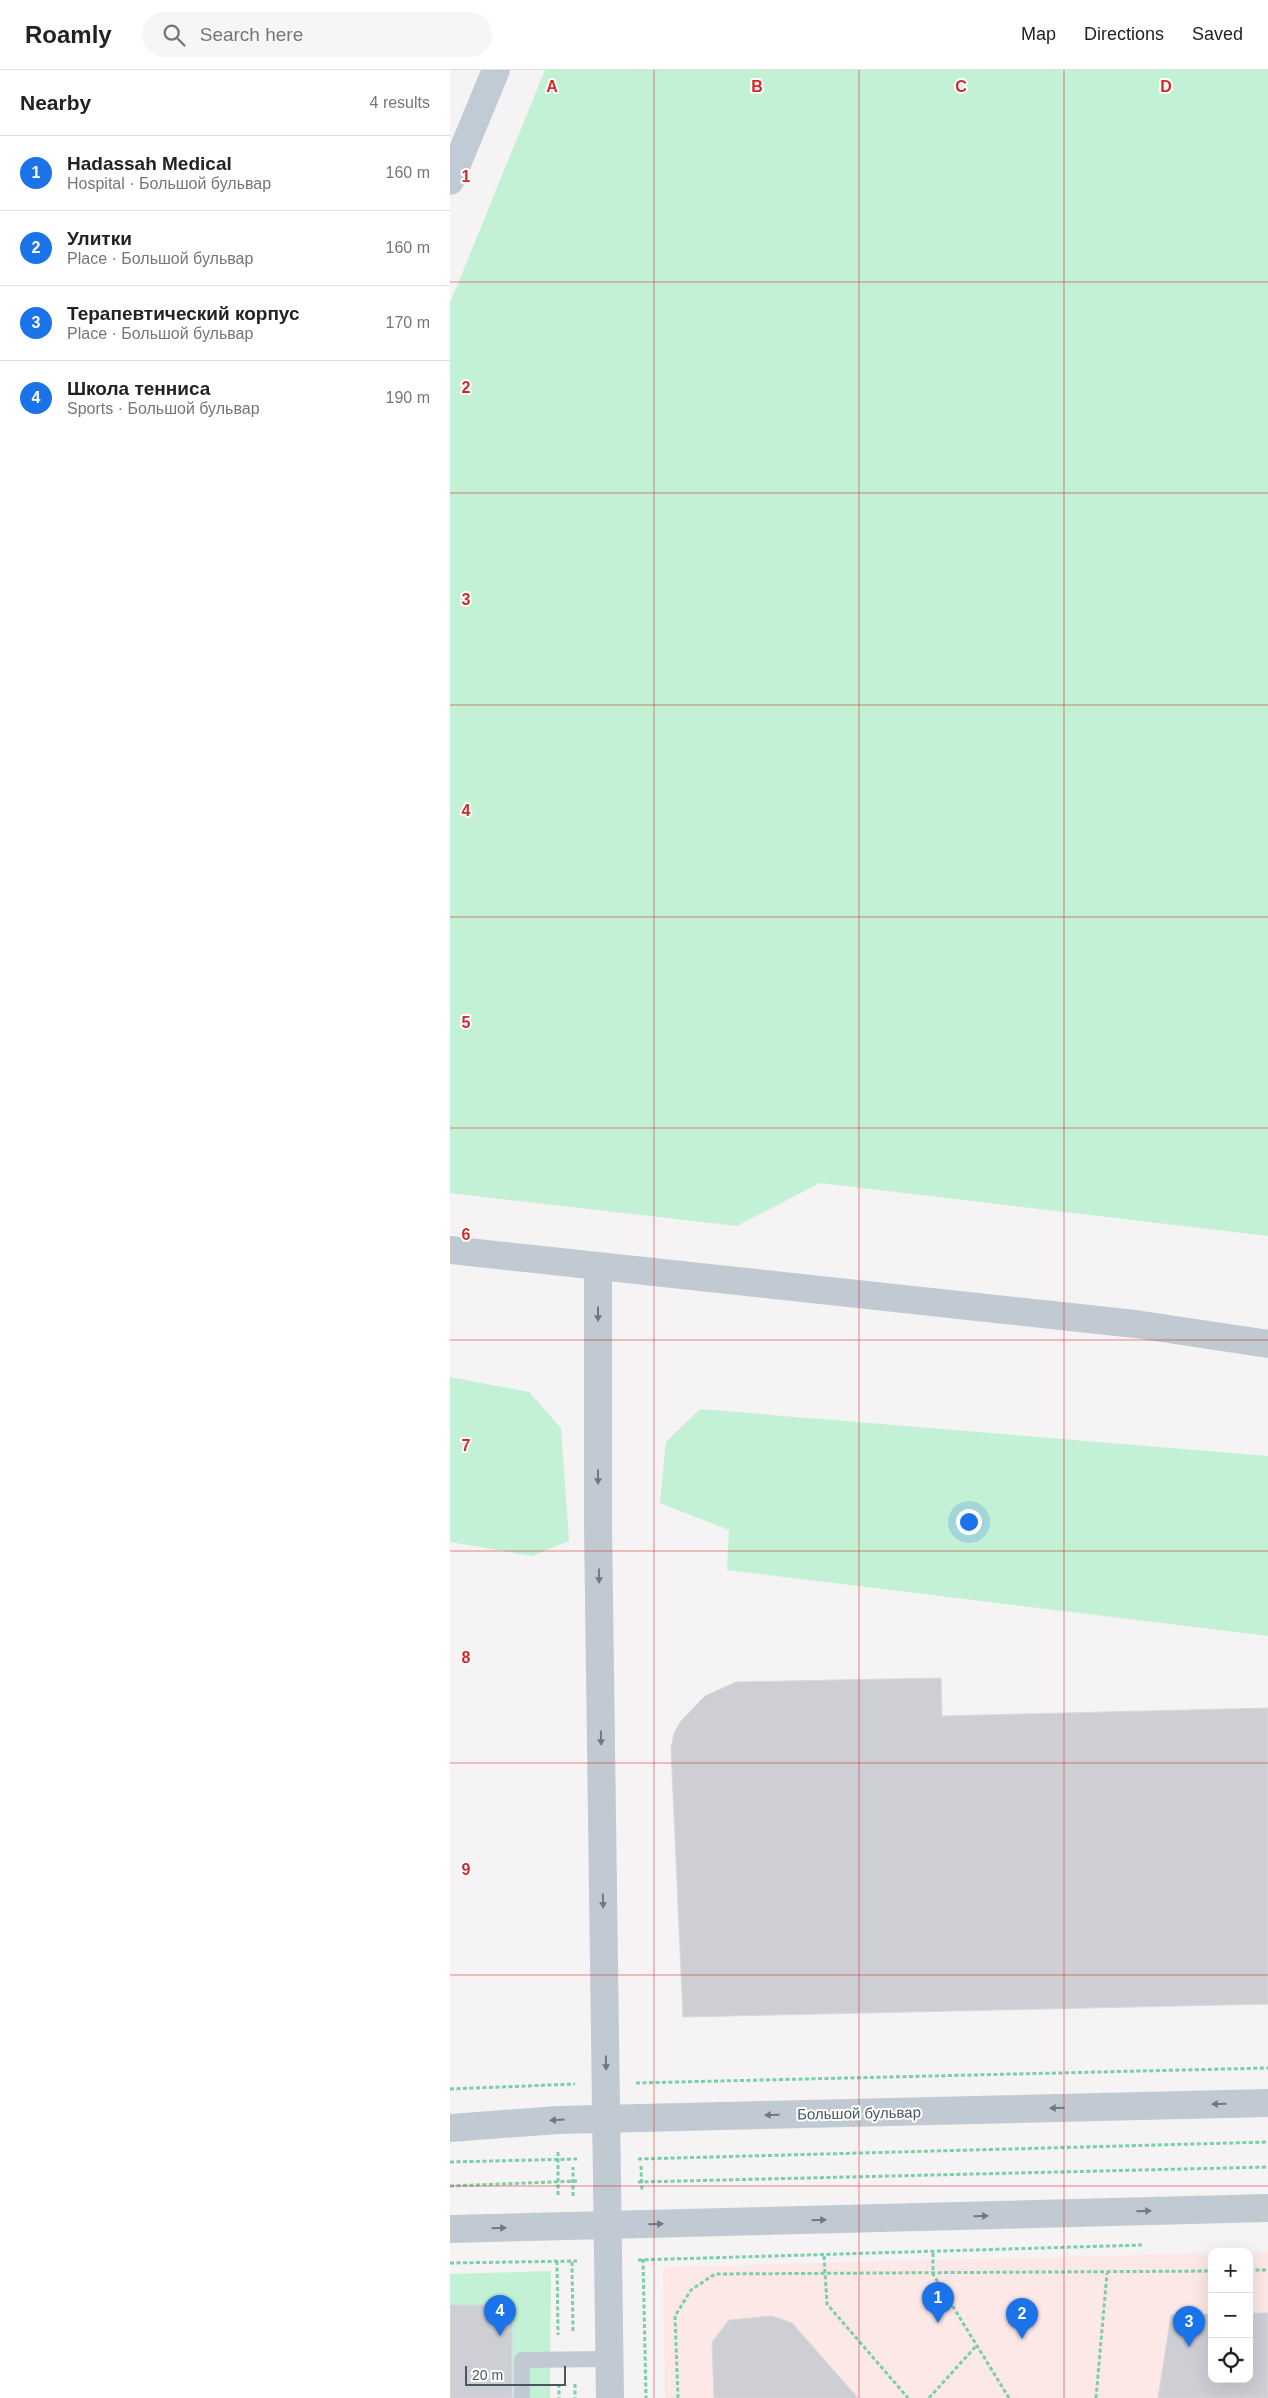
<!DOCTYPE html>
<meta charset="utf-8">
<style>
body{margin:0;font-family:Arial,sans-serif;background:#f6f6f6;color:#222}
.controls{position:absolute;right:15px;bottom:15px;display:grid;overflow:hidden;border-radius:10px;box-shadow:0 5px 20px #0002}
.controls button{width:45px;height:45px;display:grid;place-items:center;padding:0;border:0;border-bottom:1px solid #e0e0e0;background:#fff;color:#222;font:25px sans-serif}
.scale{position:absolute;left:15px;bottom:12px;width:101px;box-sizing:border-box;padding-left:5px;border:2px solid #4a5661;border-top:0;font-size:14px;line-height:18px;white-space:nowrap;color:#4a5661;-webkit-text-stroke:4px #fff;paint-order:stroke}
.you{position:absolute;left:518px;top:1451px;width:18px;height:18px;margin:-12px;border:4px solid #fff;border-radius:50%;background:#1a73e8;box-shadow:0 0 0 8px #1a73e833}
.badge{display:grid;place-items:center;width:32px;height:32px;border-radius:50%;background:#1a73e8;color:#fff;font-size:16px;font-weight:700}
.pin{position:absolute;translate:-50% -41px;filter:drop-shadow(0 1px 2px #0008)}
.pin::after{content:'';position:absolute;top:26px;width:18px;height:15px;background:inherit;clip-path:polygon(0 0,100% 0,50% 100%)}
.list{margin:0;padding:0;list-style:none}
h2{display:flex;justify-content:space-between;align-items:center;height:65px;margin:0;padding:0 20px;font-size:21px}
h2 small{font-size:16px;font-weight:400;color:#767676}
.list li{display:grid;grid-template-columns:32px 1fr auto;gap:15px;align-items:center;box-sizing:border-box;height:75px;padding:0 20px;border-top:1px solid #e0e0e0}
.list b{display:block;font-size:19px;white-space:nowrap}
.list p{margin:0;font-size:16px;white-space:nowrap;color:#767676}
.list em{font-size:16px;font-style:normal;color:#767676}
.icon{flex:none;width:28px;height:28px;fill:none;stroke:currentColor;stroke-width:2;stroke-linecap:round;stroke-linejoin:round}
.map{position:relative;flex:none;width:818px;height:2328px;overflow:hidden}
header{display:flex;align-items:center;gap:30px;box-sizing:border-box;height:70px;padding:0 25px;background:#fff;border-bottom:1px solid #e0e0e0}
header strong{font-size:24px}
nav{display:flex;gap:28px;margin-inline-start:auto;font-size:18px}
.search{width:350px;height:45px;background:#f6f6f6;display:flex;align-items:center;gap:12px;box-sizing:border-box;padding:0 18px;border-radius:28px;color:#767676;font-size:19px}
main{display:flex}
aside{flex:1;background:#fff}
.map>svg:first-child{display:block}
.medical{fill:#fce8e6}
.green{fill:#c3f1d5}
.building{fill:#cdcfd5;stroke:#d7d9de}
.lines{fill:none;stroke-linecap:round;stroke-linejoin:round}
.path{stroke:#7ad0a6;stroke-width:3;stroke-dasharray:4 2.5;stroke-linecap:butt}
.lane{stroke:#c1cad2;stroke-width:16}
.street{stroke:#c1cad2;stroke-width:28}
.secondary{stroke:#c1cbd6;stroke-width:28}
.oneway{fill:#6e7983}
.grid{fill:none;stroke:#d62828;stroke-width:1;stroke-opacity:0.55}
.labels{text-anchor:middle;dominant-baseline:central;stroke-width:4;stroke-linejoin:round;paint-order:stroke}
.street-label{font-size:15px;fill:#4a5661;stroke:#fff}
.grid-label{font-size:16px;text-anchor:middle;font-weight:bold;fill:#d62828;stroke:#fff;stroke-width:4;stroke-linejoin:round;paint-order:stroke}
</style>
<header>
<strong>Roamly</strong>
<div class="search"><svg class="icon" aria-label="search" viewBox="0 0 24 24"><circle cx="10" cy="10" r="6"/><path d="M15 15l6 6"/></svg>Search here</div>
<nav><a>Map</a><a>Directions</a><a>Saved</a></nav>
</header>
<main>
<aside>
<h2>Nearby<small>4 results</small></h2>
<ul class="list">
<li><span class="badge">1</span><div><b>Hadassah Medical</b><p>Hospital · Большой бульвар</p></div><em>160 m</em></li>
<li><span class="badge">2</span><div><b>Улитки</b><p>Place · Большой бульвар</p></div><em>160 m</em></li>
<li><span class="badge">3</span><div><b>Терапевтический корпус</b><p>Place · Большой бульвар</p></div><em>170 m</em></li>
<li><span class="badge">4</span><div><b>Школа тенниса</b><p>Sports · Большой бульвар</p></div><em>190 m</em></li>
</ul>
</aside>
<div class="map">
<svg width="818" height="2328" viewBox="0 0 818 2328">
<rect width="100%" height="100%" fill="#f5f3f3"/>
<path class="medical" d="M818,2181v147h-603l-2,-131 549,-14v126h37v-127h-5z"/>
<g class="green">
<path d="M95,0h723v1166l-448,-53 -83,43 -287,-33v-890z"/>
<path d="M0,1307l79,15 32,36 8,113 -37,15 -82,-14z"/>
<path d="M250,1339l568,47v180l-541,-66 2,-40 -69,-27 6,-61z"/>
<path d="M101,2201l-1,127h-100v-124z"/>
</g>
<g class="building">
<path d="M491,1608l1,38 326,-8v296l-585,13 -12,-269 3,-15 7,-12 24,-25 31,-14z"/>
<rect x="0" y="2235" width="62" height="93"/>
<path d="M799,2243h19v85h-110l13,-83 41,-1v65h37z"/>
<path d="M322,2246l20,7 66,75h-144l-2,-56 17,-22z"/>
</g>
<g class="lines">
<g class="path">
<path d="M186,2013l632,-15"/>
<path d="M0,2019l125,-5"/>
<path d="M188,2089l630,-17"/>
<path d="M0,2092l127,-3"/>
<path d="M191,2096l1,26"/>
<path d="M188,2112l630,-15"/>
<path d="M0,2116l127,-5"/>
<path d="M108,2125v-44"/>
<path d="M123,2126v-29"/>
<path d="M483,2183v21l76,124"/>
<path d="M374,2186l3,48 81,94"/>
<path d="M193,2189l3,139"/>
<path d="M188,2190l504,-15"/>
<path d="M107,2191l1,74"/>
<path d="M122,2192l1,71"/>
<path d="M0,2193l127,-2"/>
<path d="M799,2200h19"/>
<path d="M109,2314v14"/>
<path d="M125,2314v14"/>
<path d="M228,2328l-3,-82 16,-26 24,-16 497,-3"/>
<path d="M479,2328l48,-53"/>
<path d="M646,2328l11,-125"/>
</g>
<path class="lane" d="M72,2328v-38l87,-1"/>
<g class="street">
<path d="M0,1180l685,74 133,20"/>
<path d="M148,1196v261l12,871"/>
<path d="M0,2058l108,-8 710,-17"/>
<path d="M0,2159l818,-21"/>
</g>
<path class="secondary" d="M0,111l46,-111"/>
</g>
<defs><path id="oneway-solid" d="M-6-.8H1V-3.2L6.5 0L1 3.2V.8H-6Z" transform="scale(1.25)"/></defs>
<g class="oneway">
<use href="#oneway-solid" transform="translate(148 1244) rotate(90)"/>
<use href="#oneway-solid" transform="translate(148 1407) rotate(90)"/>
<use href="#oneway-solid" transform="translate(149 1506) rotate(89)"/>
<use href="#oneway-solid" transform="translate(151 1668) rotate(89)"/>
<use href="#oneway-solid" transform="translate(153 1831) rotate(89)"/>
<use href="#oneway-solid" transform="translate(156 1993) rotate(89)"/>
<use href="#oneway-solid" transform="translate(769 2034) rotate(179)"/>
<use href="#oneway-solid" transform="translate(607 2038) rotate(179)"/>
<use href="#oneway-solid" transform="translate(322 2045) rotate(179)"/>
<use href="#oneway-solid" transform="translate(107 2050) rotate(177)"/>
<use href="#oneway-solid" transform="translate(694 2141) rotate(-1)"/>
<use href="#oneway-solid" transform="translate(531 2146) rotate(-1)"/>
<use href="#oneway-solid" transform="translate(369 2150) rotate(-1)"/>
<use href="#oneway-solid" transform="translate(206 2154) rotate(-1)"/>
<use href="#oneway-solid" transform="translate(49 2158) rotate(-1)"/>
</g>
<path class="grid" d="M204,0v2328M409,0v2328M614,0v2328M0,212h818M0,423h818M0,635h818M0,847h818M0,1058h818M0,1270h818M0,1481h818M0,1693h818M0,1905h818M0,2116h818"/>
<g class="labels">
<g class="street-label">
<text transform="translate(409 2043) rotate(-1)">Большой бульвар</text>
</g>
</g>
<g class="grid-label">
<text x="102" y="22">A</text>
<text x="307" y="22">B</text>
<text x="511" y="22">C</text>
<text x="716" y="22">D</text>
<text x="16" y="112">1</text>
<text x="16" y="323">2</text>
<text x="16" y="535">3</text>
<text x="16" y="746">4</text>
<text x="16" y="958">5</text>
<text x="16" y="1170">6</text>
<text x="16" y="1381">7</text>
<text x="16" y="1593">8</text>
<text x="16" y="1805">9</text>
</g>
</svg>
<div class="controls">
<button>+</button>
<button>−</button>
<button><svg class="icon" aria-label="locate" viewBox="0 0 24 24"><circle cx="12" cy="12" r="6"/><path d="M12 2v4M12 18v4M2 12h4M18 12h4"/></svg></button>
</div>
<div class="scale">20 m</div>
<div class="you"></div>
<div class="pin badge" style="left:488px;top:2253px">1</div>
<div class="pin badge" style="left:572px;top:2269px">2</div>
<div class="pin badge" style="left:739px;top:2277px">3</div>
<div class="pin badge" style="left:50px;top:2266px">4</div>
</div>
</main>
